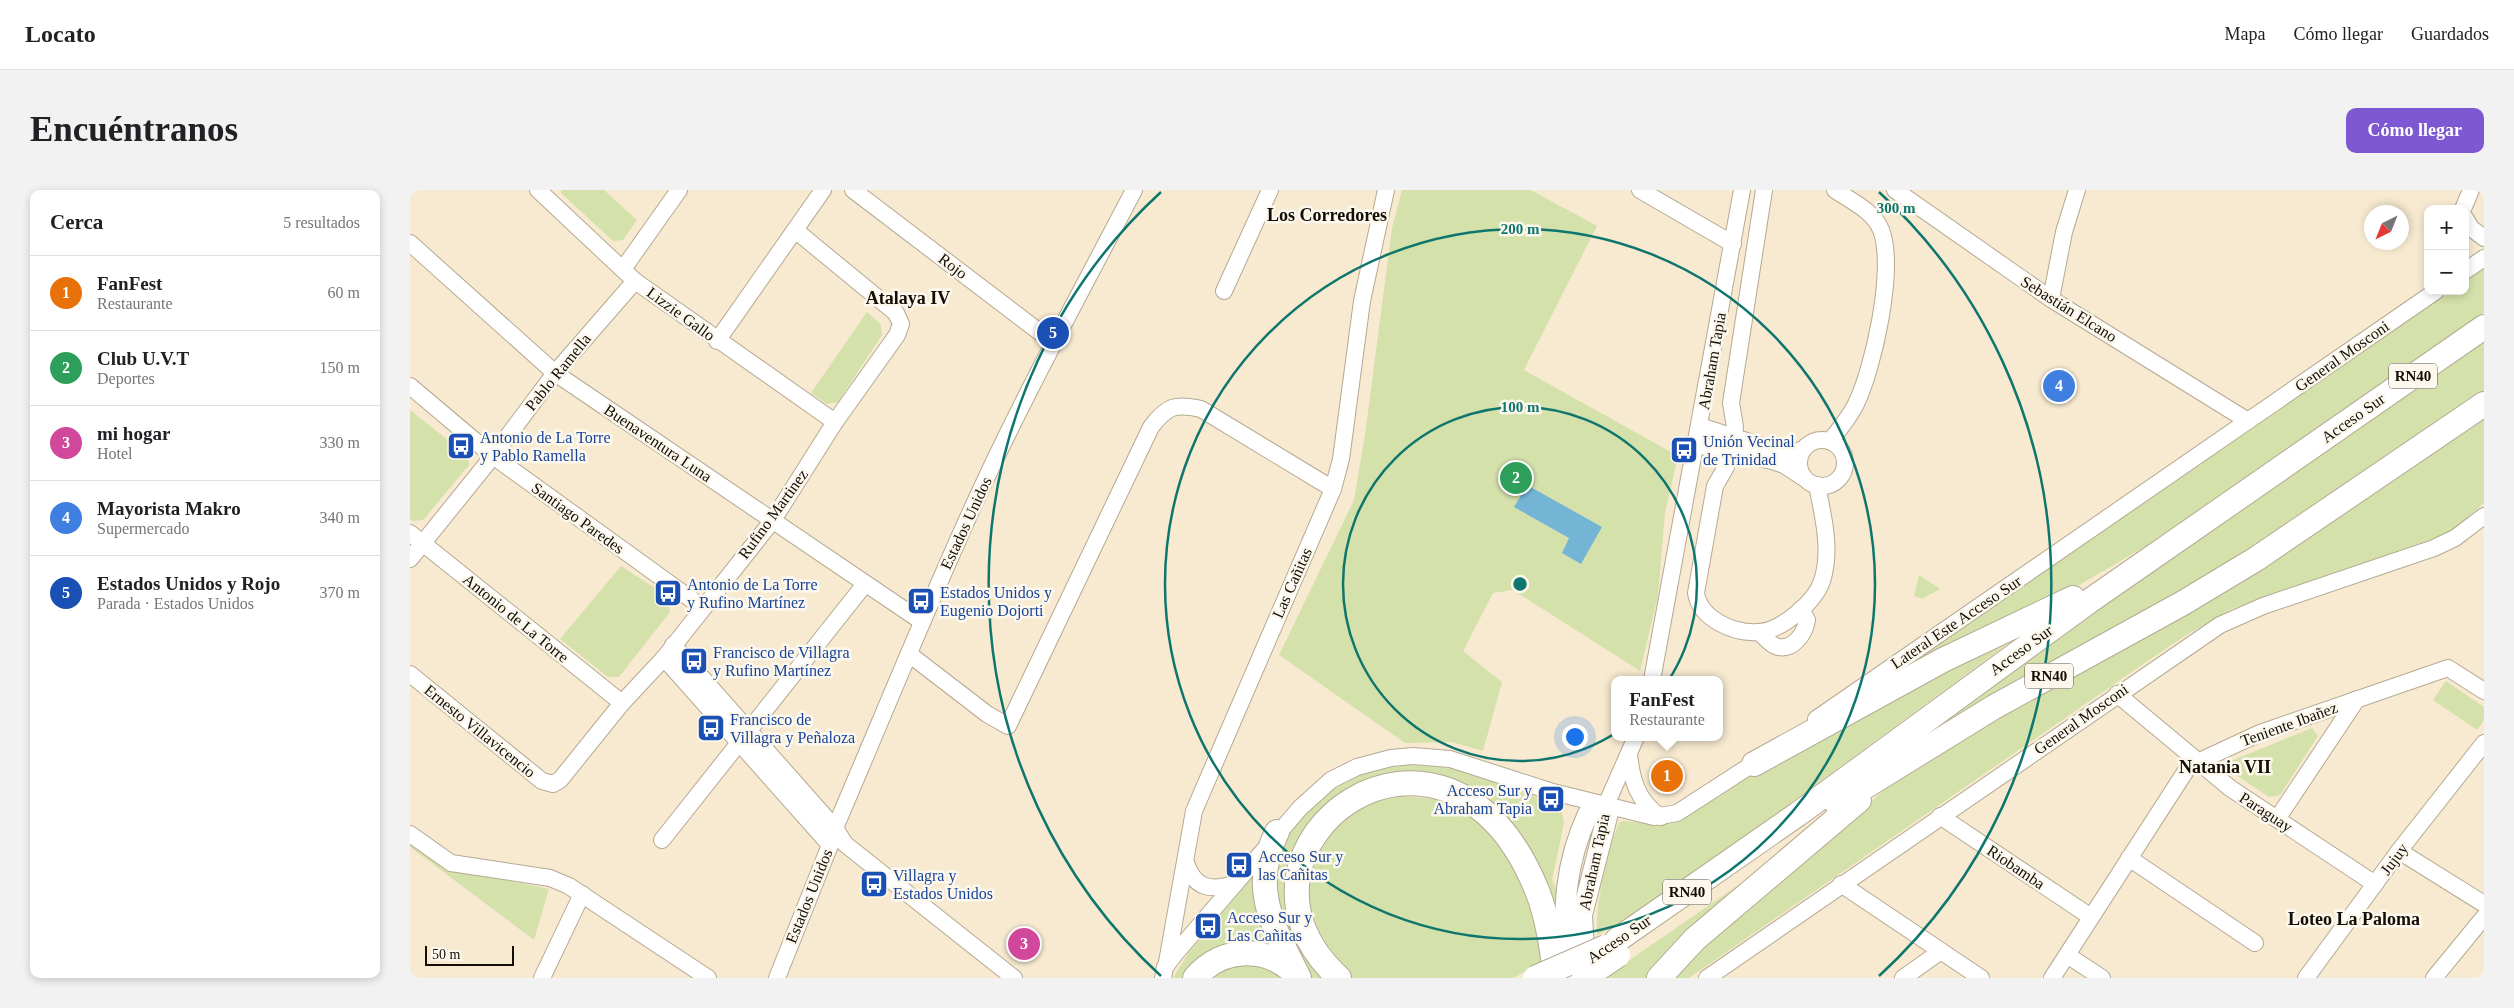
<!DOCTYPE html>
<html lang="es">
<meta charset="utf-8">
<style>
body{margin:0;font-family:Georgia,serif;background:#f2f2f2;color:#202124}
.controls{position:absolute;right:15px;top:15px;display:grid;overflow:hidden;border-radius:10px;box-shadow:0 2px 8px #0003}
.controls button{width:45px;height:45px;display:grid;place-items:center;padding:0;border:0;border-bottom:1px solid #e0e0e0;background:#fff;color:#202124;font:25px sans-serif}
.compass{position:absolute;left:1954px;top:15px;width:45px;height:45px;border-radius:50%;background:#fff;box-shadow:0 2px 8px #0003;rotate:223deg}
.scale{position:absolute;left:15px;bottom:12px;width:89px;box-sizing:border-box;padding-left:5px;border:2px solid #120e06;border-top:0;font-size:14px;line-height:18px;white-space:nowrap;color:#120e06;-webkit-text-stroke:4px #fdf8ee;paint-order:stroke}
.you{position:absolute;left:1164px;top:546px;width:18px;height:18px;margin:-12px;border:4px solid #fff;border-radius:50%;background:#1a73e8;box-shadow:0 0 0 8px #1a73e833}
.badge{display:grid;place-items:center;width:32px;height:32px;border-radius:50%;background:#7d58d2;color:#fff;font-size:16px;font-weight:700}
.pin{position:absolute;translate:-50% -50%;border:2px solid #fff;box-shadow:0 1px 5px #0006}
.popup{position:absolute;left:1201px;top:486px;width:112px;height:65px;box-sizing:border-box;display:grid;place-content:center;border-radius:10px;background:#fff;filter:drop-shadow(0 1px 4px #0005);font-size:16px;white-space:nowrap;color:#757577}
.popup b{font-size:19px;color:#202124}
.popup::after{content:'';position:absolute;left:50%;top:100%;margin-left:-10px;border:10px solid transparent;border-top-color:#fff}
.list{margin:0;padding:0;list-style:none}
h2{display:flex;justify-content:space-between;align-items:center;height:65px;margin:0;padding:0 20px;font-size:21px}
h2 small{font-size:16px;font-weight:400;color:#757577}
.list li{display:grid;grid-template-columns:32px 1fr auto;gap:15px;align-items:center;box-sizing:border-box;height:75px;padding:0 20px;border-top:1px solid #e0e0e0}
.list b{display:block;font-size:19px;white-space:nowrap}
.list p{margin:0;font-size:16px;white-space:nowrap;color:#757577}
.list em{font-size:16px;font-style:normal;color:#757577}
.map{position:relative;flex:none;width:2074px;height:788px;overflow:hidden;border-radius:10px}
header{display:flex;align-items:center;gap:30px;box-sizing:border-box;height:70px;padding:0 25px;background:#fff;border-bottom:1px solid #e0e0e0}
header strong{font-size:24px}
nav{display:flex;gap:28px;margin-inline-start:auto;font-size:18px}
.intro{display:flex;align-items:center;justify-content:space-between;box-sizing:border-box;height:120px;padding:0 30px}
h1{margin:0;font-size:35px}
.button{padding:12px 22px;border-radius:10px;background:#7d58d2;color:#fff;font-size:18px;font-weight:700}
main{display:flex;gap:30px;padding:0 30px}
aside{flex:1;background:#fff;border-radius:10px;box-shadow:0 2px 8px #0003}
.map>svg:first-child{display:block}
.green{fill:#d5e1aa}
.water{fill:#74b5d6}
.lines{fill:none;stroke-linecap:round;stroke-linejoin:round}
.minor-casing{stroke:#b5a991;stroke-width:18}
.major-casing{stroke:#b5a991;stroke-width:22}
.highway-casing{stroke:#b5a991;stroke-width:26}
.minor{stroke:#fff;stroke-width:16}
.major{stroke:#fff;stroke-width:20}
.highway{stroke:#fff;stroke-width:24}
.highway-bridge-casing{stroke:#b5a991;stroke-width:26;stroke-linecap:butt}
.highway-bridge{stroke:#fff;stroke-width:24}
.ring{fill:none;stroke:#0f766e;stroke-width:2.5}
.labels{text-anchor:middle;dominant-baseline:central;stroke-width:5;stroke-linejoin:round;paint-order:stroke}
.shield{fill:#fdf8ee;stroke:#58544c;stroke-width:1}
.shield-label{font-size:15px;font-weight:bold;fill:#120e06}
.street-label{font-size:16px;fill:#120e06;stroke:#fdf8ee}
.transit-label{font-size:16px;fill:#164399;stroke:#fdf8ee;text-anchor:start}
.neighbourhood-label{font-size:18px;font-weight:bold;fill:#120e06;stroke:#fdf8ee}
.centre{fill:#0f766e;stroke:#fdf8ee;stroke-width:2.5}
.ring-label{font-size:15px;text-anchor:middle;font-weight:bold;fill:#0f766e;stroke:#fdf8ee;stroke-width:5;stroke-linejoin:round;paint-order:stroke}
</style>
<header>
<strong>Locato</strong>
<nav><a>Mapa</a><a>Cómo llegar</a><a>Guardados</a></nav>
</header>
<div class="intro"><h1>Encuéntranos</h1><a class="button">Cómo llegar</a></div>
<main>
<aside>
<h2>Cerca<small>5 resultados</small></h2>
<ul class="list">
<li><span class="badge" style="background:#e8710a">1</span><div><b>FanFest</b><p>Restaurante</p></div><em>60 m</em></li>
<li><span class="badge" style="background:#2e9e5b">2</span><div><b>Club U.V.T</b><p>Deportes</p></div><em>150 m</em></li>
<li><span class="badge" style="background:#d1479c">3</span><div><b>mi hogar</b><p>Hotel</p></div><em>330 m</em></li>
<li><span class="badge" style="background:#3f7fe0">4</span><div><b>Mayorista Makro</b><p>Supermercado</p></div><em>340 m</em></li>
<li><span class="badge" style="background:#1a4fb4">5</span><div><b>Estados Unidos y Rojo</b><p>Parada · Estados Unidos</p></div><em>370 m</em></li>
</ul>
</aside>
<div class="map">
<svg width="2074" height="788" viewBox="0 0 2074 788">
<rect width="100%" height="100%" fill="#f7ead1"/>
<g class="green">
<path d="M151,0h43l33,30 -14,20 -10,1 -52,-48z"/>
<path d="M992,0h129l66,36 -73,144 154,86 -13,57 -7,83 -18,75 -127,-81 -20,3 -30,58 39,31 -19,69 -31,-9 -47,1 -126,-88 75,-155 11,-65 27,-207z"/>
<path d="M2074,78v45l-338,233 -89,52 -182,89 575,-396h15v-10z"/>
<path d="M457,122l14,13 1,10 -44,67 -11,2 -16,-11z"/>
<path d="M2074,150v51l-265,178 -329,187 74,-54z"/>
<path d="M0,220l58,46 1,9 -46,55 -11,1 -2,-2z"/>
<path d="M2074,229v84l-33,28 -16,7 -203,71 -44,25 -39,26 -460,318h-23l217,-187 118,-74 173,-95 74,-44z"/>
<path d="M211,376l46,30 3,16 -51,65h-11l-48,-38z"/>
<path d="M1509,385l21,14 -18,10 -8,-3z"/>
<path d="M1623,435l-256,188 -160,112 -20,10c-2,-30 10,-85 22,-112l4,-2 31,3 157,-87z"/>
<path d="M2036,491l38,26v13l-7,10 -44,-30z"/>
<path d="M1902,538l6,8 -38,59 -11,2 -39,-26 1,-10z"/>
<path d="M998,575l43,3 78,26 32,15 3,14 -12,57 5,11 -2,33 -63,-111 -110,-32 -86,88 37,109h-28l-34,-73 12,-70 47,-43 20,-13 27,-10z"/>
<path d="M965,604l85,7 64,72 23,88 -34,17h-162l-15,-13 -30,-58 8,-58z"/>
<path d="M0,653l38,25 101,21 -15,51 -124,-93z"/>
<path d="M1376,662l-133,126h-48l13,-10z"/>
<path d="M845,684l13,55 3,23 -84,26h-14l16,-26z"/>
<path d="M831,769l50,19h-86z"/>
</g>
<path class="water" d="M1117,295l75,42 -21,37 -19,-11 7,-15 -55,-31z"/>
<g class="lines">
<g class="minor-casing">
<g id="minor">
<path d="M128,0l97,91 200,141"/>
<path d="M443,0l201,153"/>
<path d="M1230,0l93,54"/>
<path d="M1354,0l-33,213 4,24 -2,16 -7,24 -11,19 -19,107c4,26 38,41 63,39 22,-1 56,-30 63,-51 10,-31 1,-65 -5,-96"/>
<path d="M1485,0l156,109 197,122"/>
<path d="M2053,19l8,-19"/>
<path d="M2055,28l6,10 13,10"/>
<path d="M0,53l145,130 366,248"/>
<path d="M213,79l56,-79"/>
<path d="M2055,81l19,-13"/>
<path d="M814,101l46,-101"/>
<path d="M1641,109l13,-67 13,-42"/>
<path d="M307,151l106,-151"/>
<path d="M0,196l83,70 209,151"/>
<path d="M1290,236l84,27 8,1 11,-5"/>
<circle cx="1412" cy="273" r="23"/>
<path d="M1420,251c9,-11 18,-22 25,-35 18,-35 41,-138 26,-176 -7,-19 -30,-29 -46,-40"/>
<path d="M1286,255l76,16 12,4 20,13"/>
<path d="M0,343l212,170"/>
<path d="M0,369l83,-103 62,-83 80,-92"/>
<path d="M1349,442c6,5 11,13 19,15 16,3 27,-14 29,-27l-6,-11"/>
<path d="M263,455l162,183 10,16 169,134"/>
<path d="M499,464l78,60 21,12 143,-299c16,-21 24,-24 50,-18l132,80"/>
<path d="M254,468l166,187"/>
<path d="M0,484l132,107 11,3 7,-4 62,-77 42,-45 109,-138 62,-98 62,-87 4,-11 -5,-11 -101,-83"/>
<path d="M1242,490l90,-490"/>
<path d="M1707,504l113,94 145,96"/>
<path d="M1406,529l620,-428"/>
<path d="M1219,565c3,26 9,47 32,62"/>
<path d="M1196,615l30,-68"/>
<path d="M1530,626l151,101"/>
<path d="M1867,629l80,-120"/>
<path d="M0,644l41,29 99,15 19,8 139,92"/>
<path d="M252,650l203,-256"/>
<path d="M1989,661l85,53"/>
<path d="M1719,668l126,85"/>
<path d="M776,673c9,26 24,28 49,21"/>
<path d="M1431,694l140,94"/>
<path d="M1657,765l35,23"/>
<path d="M757,772l27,-151 139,-322 8,-30 21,-158 24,-111"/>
<path d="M132,788l40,-84"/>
<path d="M367,788l53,-133 5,-17c49,-114 95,-229 147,-341 47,-101 101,-199 152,-297"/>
<path d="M753,788l2,-11 10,-13 125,-146 31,-28 26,-13 34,-9 22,-2 37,3 103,33 101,25 23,-4 85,-55"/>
<path d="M1297,788l513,-353 43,-19 171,-58 21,-10 29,-22"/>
<path d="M1493,788l38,-27"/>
<path d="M1642,788l137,-212 71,-33 188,-65 36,23"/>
<path d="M1896,788l93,-127 85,-108"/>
<path d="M2024,788l50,-61"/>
</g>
</g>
<g class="major-casing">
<path id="major" d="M1155,788c0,-61 -4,-106 23,-164l18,-9 2,8 -26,102 3,56"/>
</g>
<g class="highway-casing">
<g id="highway">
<path d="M1344,574l189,-104 130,-62"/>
<path d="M1427,614l157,-97 189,-104 73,-44 228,-155"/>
<path d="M867,642c-28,57 -3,95 22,146"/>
<path d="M1207,750l181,-126 290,-212 396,-275"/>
<path d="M785,788c27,-32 73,-33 101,-3"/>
<path d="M929,788c-141,-129 108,-317 199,-85 10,26 14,57 18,85"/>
<path d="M1249,788l36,-39 164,-139"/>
</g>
</g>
<use href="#minor" class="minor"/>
<use href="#major" class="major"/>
<use href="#highway" class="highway"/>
<g class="highway-bridge-casing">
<g id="highway-bridge">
<path d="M1125,788l71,-31"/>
<path d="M1174,788l34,-23"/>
</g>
</g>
<use href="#highway-bridge" class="highway-bridge"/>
</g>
<g class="ring">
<circle cx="1110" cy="394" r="177"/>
<circle cx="1110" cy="394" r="355"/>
<path d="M751 786A532 532 0 0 1 751 2M1469 2A532 532 0 0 1 1469 786"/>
</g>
<defs>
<g id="bus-square" transform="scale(1.4375)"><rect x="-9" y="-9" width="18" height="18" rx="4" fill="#1a4fb4" stroke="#fdf8ee"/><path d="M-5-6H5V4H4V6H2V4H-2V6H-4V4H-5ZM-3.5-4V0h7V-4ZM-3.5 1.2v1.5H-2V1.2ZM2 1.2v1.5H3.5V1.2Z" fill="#fff"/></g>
</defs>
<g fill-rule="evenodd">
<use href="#bus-square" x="51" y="256"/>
<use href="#bus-square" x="1274" y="260"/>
<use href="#bus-square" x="258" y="403"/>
<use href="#bus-square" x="511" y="411"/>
<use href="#bus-square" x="284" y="471"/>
<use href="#bus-square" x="301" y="538"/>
<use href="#bus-square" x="1141" y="609"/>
<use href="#bus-square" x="829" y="675"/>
<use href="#bus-square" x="464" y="694"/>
<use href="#bus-square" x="798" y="736"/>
</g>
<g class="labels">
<g class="shield">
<rect x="1979" y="173.5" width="48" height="25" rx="4"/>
<rect x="1615" y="473.5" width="48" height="25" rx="4"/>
<rect x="1253" y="689.5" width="48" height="25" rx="4"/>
</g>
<g class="shield-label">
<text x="2003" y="186">RN40</text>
<text x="1639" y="486">RN40</text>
<text x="1277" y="702">RN40</text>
</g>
<g class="street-label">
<text transform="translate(543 76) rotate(37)">Rojo</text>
<text transform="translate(1659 119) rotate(32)">Sebastián Elcano</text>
<text transform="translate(271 124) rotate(36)">Lizzie Gallo</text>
<text transform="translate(1932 166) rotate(-35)">General Mosconi</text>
<text transform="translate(1302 171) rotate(-80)">Abraham Tapia</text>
<text transform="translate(148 182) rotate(-51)">Pablo Ramella</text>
<text transform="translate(1943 228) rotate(-35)">Acceso Sur</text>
<text transform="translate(248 253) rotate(34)">Buenaventura Luna</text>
<text transform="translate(363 324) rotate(-54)">Rufino Martinez</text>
<text transform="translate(168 328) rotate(36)">Santiago Paredes</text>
<text transform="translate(556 333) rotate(-65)">Estados Unidos</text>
<text transform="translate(882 393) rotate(-66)">Las Cañitas</text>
<text transform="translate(106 428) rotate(39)">Antonio de La Torre</text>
<text transform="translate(1546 432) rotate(-34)">Lateral Este Acceso Sur</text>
<text transform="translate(1611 460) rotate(-36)">Acceso Sur</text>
<text transform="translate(1671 529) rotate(-35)">General Mosconi</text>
<text transform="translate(1879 534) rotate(-20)">Teniente Ibañez</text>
<text transform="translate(70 541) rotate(39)">Ernesto Villavicencio</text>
<text transform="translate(1856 622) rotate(33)">Paraguay</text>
<text transform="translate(1984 669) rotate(-53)">Jujuy</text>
<text transform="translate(1184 672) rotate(-78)">Abraham Tapia</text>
<text transform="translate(1606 677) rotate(34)">Riobamba</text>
<text transform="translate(399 706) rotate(-68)">Estados Unidos</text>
<text transform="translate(1209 749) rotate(-34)">Acceso Sur</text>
</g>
<g class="transit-label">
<text x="70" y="247">Antonio de La Torre<tspan x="70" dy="18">y Pablo Ramella</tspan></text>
<text x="1293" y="251">Unión Vecinal<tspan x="1293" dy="18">de Trinidad</tspan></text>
<text x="277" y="394">Antonio de La Torre<tspan x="277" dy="18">y Rufino Martínez</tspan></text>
<text x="530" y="402">Estados Unidos y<tspan x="530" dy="18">Eugenio Dojorti</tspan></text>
<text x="303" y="462">Francisco de Villagra<tspan x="303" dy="18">y Rufino Martínez</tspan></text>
<text x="320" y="529">Francisco de<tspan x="320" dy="18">Villagra y Peñaloza</tspan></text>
<text x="1122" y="600" text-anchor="end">Acceso Sur y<tspan x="1122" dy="18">Abraham Tapia</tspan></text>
<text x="848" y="666">Acceso Sur y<tspan x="848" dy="18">las Cañitas</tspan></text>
<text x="483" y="685">Villagra y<tspan x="483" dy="18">Estados Unidos</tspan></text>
<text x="817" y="727">Acceso Sur y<tspan x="817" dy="18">Las Cañitas</tspan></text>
</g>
<g class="neighbourhood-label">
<text x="917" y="25">Los Corredores</text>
<text x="498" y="108">Atalaya IV</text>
<text x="1815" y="577">Natania VII</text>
<text x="1944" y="729">Loteo La Paloma</text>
</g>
</g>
<circle cx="1110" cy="394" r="8" class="centre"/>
<g class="ring-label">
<text x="1486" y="23">300 m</text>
<text x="1110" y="44">200 m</text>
<text x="1110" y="222">100 m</text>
</g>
</svg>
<div class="controls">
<button>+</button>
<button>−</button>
</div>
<svg class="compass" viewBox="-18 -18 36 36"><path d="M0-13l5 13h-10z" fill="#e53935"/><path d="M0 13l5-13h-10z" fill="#757577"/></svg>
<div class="scale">50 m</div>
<div class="you"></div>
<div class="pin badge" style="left:1257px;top:586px;background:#e8710a">1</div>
<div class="popup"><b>FanFest</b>Restaurante</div>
<div class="pin badge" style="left:1106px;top:288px;background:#2e9e5b">2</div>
<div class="pin badge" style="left:614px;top:754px;background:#d1479c">3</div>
<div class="pin badge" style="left:1649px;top:196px;background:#3f7fe0">4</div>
<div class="pin badge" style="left:643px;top:143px;background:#1a4fb4">5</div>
</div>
</main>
